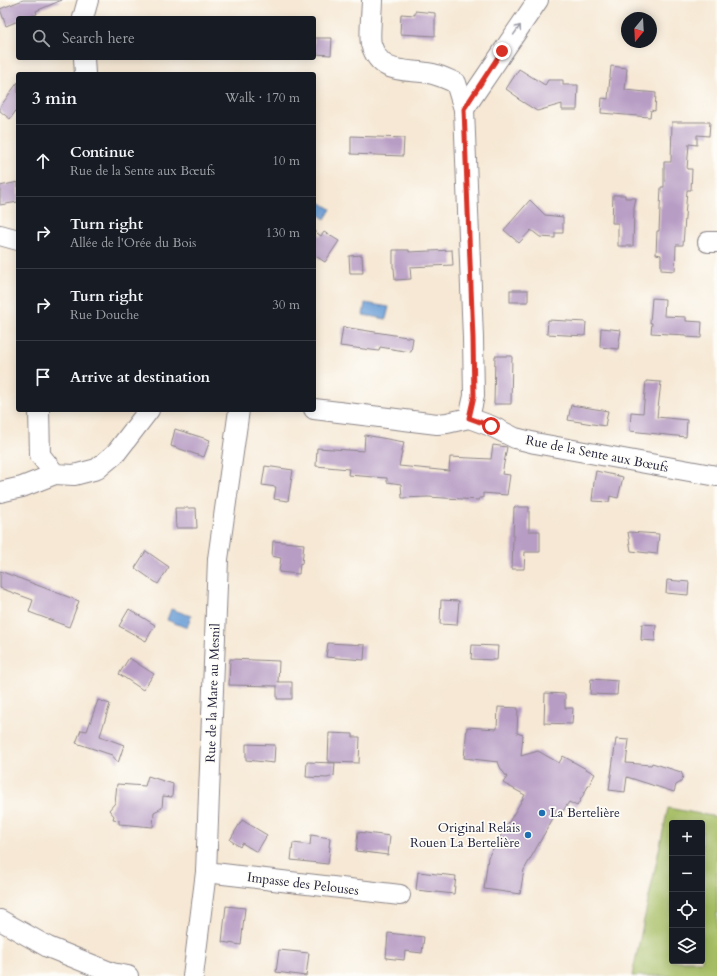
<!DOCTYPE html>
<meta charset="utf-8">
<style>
body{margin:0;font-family:Cardo,serif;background:#242831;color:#f1f3f6}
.controls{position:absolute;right:12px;bottom:12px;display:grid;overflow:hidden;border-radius:4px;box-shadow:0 2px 10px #0003}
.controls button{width:36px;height:36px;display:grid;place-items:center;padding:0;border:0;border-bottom:1px solid #363941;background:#171b24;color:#f1f3f6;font:20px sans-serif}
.compass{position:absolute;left:621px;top:12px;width:36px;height:36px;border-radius:50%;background:#171b24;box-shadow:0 2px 10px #0003;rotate:198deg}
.stop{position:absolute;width:12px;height:12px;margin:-9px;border:3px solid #d93025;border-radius:50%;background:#fff}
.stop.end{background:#d93025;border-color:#fff;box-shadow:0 1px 4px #0008}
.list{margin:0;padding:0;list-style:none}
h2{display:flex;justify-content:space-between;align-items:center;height:52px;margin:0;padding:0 16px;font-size:17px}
h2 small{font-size:13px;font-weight:400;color:#9ea1a6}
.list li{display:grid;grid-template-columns:26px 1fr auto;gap:12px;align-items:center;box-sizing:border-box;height:72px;padding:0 16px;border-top:1px solid #363941}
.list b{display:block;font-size:15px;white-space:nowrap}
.list p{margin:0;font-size:13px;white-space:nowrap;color:#9ea1a6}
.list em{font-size:13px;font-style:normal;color:#9ea1a6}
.icon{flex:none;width:22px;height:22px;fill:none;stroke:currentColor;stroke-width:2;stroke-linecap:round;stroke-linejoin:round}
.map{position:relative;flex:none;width:717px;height:976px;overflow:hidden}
.search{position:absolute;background:#171b24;box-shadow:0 2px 10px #0003;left:16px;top:16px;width:300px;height:44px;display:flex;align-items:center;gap:10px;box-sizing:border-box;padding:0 14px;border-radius:4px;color:#9ea1a6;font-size:15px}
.panel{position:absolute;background:#171b24;box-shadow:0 2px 10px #0003;left:16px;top:72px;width:300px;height:340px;border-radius:4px}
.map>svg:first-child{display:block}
.green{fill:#a6bd63;stroke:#64704f;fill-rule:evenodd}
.water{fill:#6b9ed6;stroke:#466088}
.building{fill:#b79cc4}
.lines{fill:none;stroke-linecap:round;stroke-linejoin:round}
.minor-casing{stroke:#8c8588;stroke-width:22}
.minor{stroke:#fff;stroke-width:20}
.oneway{stroke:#9c9ca7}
.route{stroke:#d93025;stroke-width:5}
.poi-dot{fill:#1f6fb2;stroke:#fdfcf7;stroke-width:1.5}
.labels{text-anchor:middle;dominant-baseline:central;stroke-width:3.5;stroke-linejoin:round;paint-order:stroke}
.street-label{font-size:13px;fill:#22223b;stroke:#fdfcf7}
.poi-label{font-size:13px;fill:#22223b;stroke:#fdfcf7;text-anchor:start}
</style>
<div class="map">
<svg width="717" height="976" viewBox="0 0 717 976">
<rect width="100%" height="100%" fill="#fdfcf7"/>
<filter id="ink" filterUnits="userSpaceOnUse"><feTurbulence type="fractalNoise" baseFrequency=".025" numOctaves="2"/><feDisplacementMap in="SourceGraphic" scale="8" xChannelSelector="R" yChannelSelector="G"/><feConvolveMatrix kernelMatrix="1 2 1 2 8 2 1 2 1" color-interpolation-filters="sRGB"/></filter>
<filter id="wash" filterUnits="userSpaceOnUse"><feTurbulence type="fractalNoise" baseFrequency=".012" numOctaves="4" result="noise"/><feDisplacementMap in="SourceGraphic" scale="16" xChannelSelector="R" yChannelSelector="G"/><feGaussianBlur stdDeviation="0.9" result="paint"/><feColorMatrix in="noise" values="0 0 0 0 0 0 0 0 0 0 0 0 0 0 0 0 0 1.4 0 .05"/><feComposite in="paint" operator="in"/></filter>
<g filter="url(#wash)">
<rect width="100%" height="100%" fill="#f6e8d4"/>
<path class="green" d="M668,808l49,9v159h-85zM672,823h30v138h-30z"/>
<g class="water">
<path d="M315,199l16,10 -6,10 -11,-7z"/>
<path d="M365,303l24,4 -3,12 -23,-4z"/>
<path d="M171,609l20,7 -4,12 -20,-8z"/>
</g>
<g id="blocks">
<g class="building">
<path d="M23,0h39l-26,11 1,3 -10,4h-9v3l-12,5 -6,-17z"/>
<path d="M415,11l20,2v23l-35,-2 1,-20 14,1z"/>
<path d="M314,38h18l-1,17 -17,-1z"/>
<path d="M611,66l16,2 -2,22 31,3 -1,18 -4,-1 -1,7 -49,-4 1,-15 6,1z"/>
<path d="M519,69l26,16 3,-5h15v5h15l-1,25h-15v-6l-25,7 -19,-12 1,-1 -13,-9z"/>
<path d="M18,82v26l-8,11 -10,-8v-4z"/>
<path d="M672,122h38l-1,14 -12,-1v10l-8,-1 -2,25h5l-1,21h-4l-4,55h-7l-1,26 -14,-1v-15l-5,-1 1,-23h2l2,-44h3v-25h7z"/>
<path d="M351,136l53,2 -1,18 -52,-2z"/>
<path d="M18,182v20l-18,3v-19z"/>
<path d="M613,195h12v3h11l-2,10 -1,38h-15v-23h-6z"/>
<path d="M530,200l15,15 18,2v16h-8v5l-15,-1 -9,-7 -12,13 -15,-13z"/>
<path d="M314,231l7,5 3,-4 15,9 -14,21 -11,-7z"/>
<path d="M393,250h16v2l43,-2 1,15 -43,2 1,12 -16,1 -1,-12h-1z"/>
<path d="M362,255l1,18h-13l-1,-17z"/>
<rect x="510" y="290" width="18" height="12"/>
<path d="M652,298l13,1 -1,17 22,1v4l16,1 -1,16 -15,-1v-2l-35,-2 1,-10h-2z"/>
<path d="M548,320l38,2 -1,14 -38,-2z"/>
<path d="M343,327l70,11 -2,14 -31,-5 -1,4 -39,-5z"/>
<path d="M601,328l20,2 -3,19 -18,-2z"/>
<path d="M495,356h17l-1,48h-17z"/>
<path d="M646,381l15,1 -4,35 30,3 -1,17 -56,-6 1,-19 12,1z"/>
<path d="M571,405l37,6 -3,15 -37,-6z"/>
<path d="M175,429l35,11 -6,17 -33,-11z"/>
<path d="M365,435l39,7 -5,24 50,5 1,-14 41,2 2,-14 14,2 -5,27 8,1 -3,20 -24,-2v5h-4v2l-51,-3 -26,1 -1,-14 -14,-2v-4l-39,-3 1,-6 -33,-3 1,-18 47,3z"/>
<path d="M265,466l28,4 -5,31 -14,-2 2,-12 -14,-2z"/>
<path d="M596,471l27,6 -5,21 -8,-2 -1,6 -17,-1 2,-19z"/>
<path d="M514,507h15v24h11v21h-15l-1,17h-12z"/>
<path d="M175,508h21l1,20h-21z"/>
<path d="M628,532l31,2 -2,20 -26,-3z"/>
<path d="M273,541l31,3 -2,20 -2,-1 -1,11 -20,-2 2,-14 -9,-2z"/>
<path d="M146,551l23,16 -11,17 -23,-16z"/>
<path d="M0,571l79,30 -10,26 -40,-15 4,-12 -33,-12z"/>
<path d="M667,580l22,2 -1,13 -22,-2z"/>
<path d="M441,600l18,1 -2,24 -17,-1z"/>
<path d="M129,609l26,16 -9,16 -27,-15z"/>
<path d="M642,624l14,1 -1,16 -14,-1z"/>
<path d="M328,643l37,2 -1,15 -38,-3z"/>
<path d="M472,645l26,1 -1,14 -26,-1z"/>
<path d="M129,658l25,16 -11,16 -24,-16z"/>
<path d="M230,659l49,2 -1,21h14v17h-15v-13l-48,-1z"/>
<path d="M591,679l27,2 -1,14 -27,-1z"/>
<path d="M545,693l20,1v14h8l-1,16 -28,-1z"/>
<path d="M98,700l12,4 -10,32 24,9 -6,18 -6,-8 -36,-12 5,-13 6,1z"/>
<path d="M498,707l20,1 -1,25 6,2 -2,21 17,-5 21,12 4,-7 32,18 -18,32 -8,-4 -8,12 -4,-3 -33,59 -4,24 -36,-5 4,-32 37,-62 -22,-12 4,-6 -6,-8 -3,-7 -34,-4 3,-31 30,2z"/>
<path d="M329,733l24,1v3h7l-1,26 -31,-1z"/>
<path d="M616,739l13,1 -3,23 25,2 1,-2 29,9 2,4 -2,6 -5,3 -2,7 -47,-15 -2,15 -16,-2z"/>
<path d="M246,744l29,1 -1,18 -28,-3z"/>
<path d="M307,762l28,1 -1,13 -7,2 -21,-1z"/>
<path d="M148,776l25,8 -1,13 -9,-1 -1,12 -8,4 -1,15 -34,-3v-4l-6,-1 1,-3 -5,-6 6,-7 2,-19 28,2z"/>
<path d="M242,820l25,15 -10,17 -15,-9 -2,4 -10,-7z"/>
<path d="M358,832l32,4 -2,19 -32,-4z"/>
<path d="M311,835l19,3 -1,9h1l-2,17 -37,-4 2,-17 17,2z"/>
<path d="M418,872l38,4 -2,18 -38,-4z"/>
<path d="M226,906l19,2 -4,37 -19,-3z"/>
<path d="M388,933l36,4 -2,16 -17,-2 -1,9 -18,-2z"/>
<path d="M279,950l30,3 -3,23 -30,-4z"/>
</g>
</g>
</g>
<g filter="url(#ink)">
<use href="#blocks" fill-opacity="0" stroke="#8c8588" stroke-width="1"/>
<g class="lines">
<g class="minor-casing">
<g id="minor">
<path d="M372,0c0,9 -3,36 -1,44 10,33 36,24 62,30 8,2 16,6 23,9l8,26 9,229 1,58 -5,22"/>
<path d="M83,18l5,-18"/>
<path d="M84,58l1,16"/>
<path d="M464,109l74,-109"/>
<path d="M0,235l18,5"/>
<path d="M708,242h9"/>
<path d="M314,409l123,15 10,-1 22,-5 22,8 24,12 20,5 182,33"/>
<path d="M39,410l1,45 15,19 19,1 23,-6 19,-16 33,-43"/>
<path d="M0,492l22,-5 33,-13"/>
<path d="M206,872l194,23"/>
<path d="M0,920l48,27 64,26 16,3"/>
<path d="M193,976l13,-104 12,-313 21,-149"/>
</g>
</g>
<use href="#minor" class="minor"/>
</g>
<defs><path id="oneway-shaft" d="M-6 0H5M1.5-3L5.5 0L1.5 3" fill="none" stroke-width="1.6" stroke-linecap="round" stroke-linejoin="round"/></defs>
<use class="oneway" href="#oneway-shaft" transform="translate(517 30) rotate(-55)"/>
</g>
<g class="lines" filter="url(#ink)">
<path class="route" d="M491,426l-22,-8 5,-22 -1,-58 -9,-229 38,-58"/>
</g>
<g class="poi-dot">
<circle cx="542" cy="813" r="4"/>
<circle cx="528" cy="835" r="4"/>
</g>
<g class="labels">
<g class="street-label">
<text transform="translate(597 454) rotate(11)">Rue de la Sente aux Bœufs</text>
<text transform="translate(213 693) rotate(-88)">Rue de la Mare au Mesnil</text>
<text transform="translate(303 884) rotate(7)">Impasse des Pelouses</text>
</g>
<g class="poi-label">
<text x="550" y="813">La Bertelière</text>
<text x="520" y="828" text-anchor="end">Original Relais<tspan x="520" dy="15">Rouen La Bertelière</tspan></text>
</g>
</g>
</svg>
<div class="controls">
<button>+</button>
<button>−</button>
<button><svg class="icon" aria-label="locate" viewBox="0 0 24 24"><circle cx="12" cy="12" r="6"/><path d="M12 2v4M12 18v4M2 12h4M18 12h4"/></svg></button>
<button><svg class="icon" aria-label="layers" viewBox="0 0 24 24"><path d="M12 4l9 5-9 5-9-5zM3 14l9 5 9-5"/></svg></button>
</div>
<svg class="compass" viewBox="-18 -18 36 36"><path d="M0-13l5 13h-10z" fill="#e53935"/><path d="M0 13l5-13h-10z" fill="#9ea1a6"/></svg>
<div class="stop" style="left:491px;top:426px"></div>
<div class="stop end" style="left:502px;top:51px"></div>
<div class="search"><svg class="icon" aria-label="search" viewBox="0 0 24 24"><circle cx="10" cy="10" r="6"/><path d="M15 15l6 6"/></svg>Search here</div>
<section class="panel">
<h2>3 min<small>Walk · 170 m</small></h2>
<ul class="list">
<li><svg class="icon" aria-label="ahead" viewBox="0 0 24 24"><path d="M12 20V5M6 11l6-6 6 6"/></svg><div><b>Continue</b><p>Rue de la Sente aux Bœufs</p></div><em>10 m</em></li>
<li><svg class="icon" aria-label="right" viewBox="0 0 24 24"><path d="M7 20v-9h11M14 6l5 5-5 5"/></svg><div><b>Turn right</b><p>Allée de l'Orée du Bois</p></div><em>130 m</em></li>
<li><svg class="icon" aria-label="right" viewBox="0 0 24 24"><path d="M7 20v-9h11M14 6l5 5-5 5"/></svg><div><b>Turn right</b><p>Rue Douche</p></div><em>30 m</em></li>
<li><svg class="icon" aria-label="arrive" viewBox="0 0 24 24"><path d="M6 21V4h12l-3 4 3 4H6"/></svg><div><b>Arrive at destination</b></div></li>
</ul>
</section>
</div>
